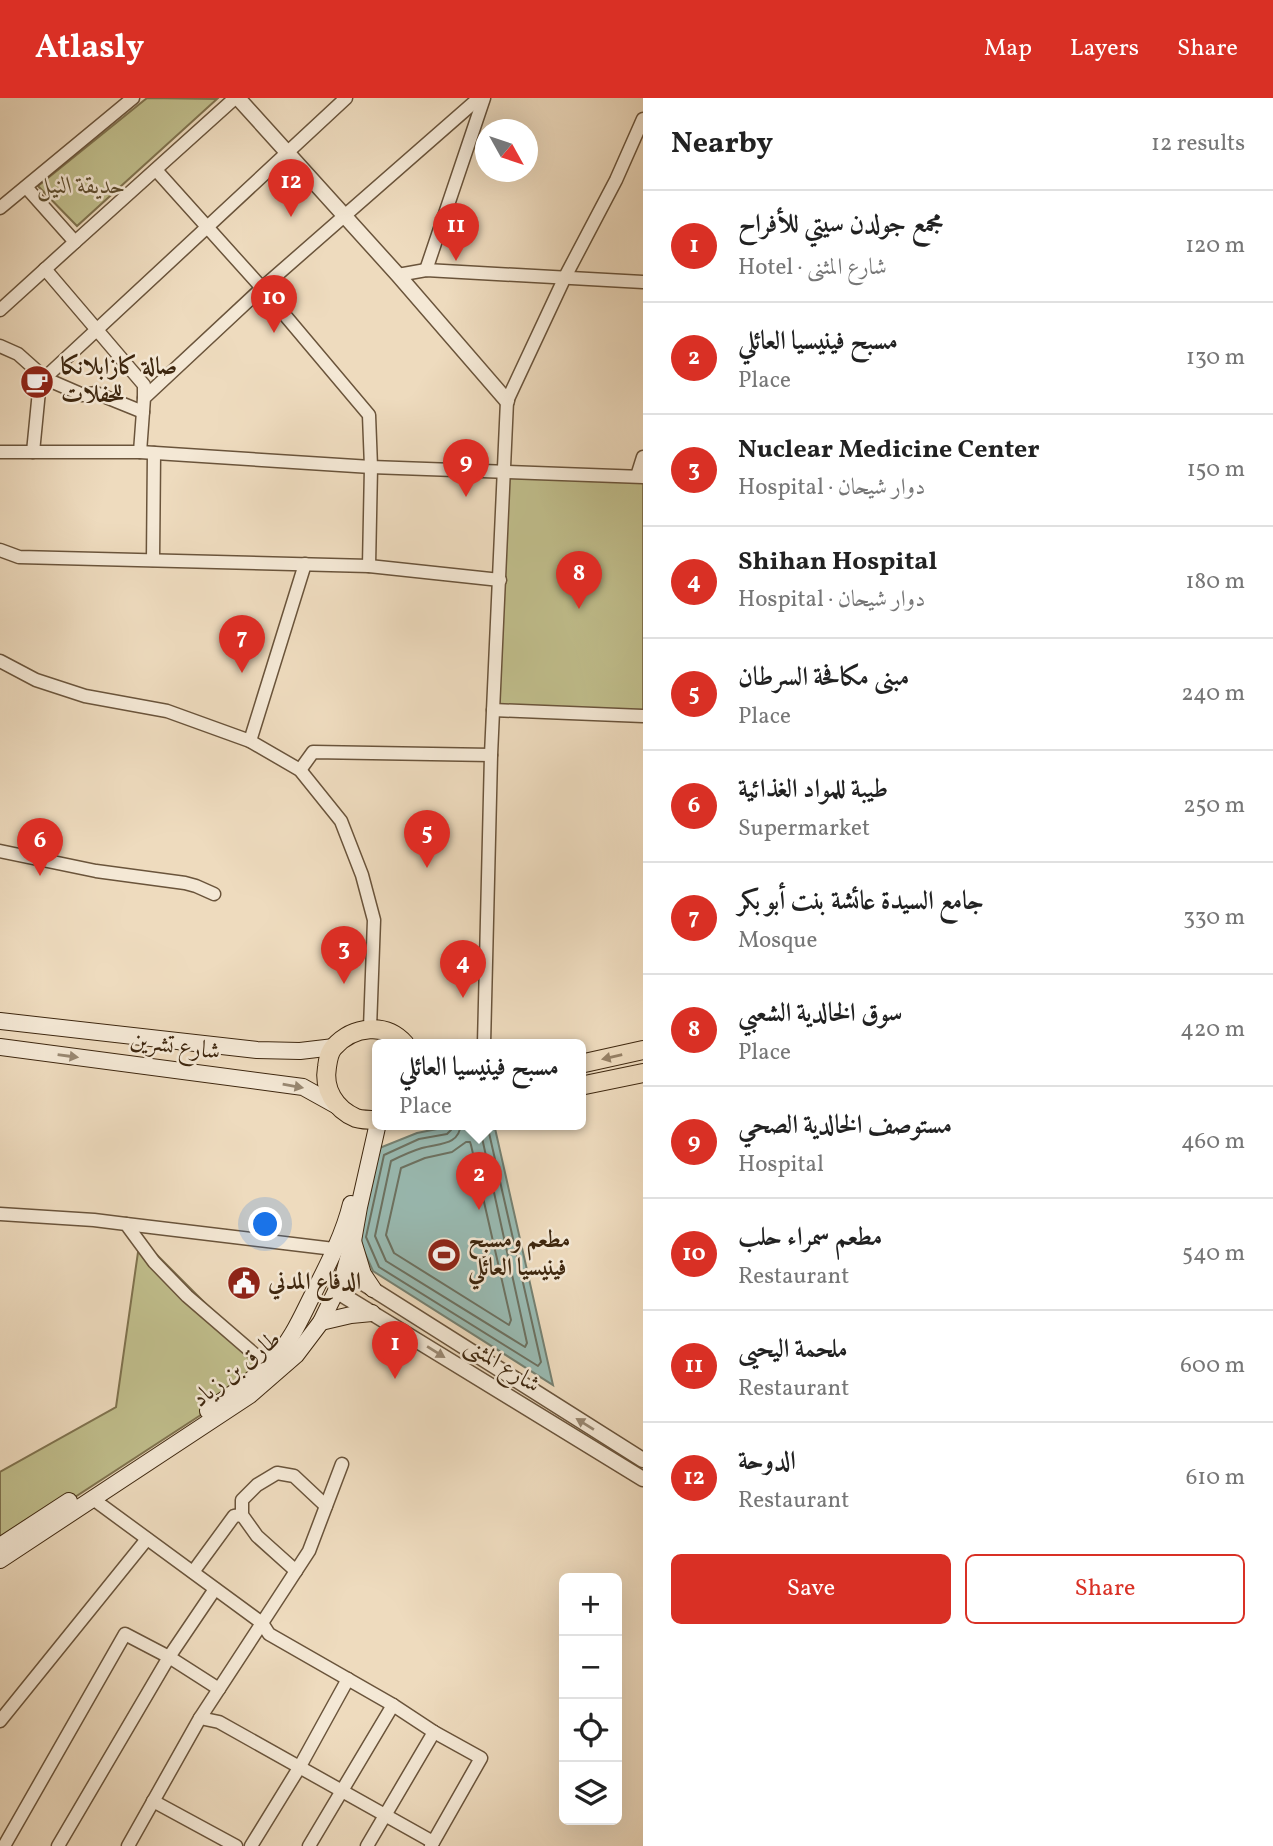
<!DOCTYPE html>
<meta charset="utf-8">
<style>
body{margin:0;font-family:Vollkorn,Amiri,serif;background:#f6f6f6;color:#222}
.controls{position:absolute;right:21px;bottom:21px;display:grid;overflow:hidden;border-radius:10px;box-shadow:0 7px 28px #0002}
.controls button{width:63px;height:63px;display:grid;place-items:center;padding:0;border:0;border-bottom:2px solid #e0e0e0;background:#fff;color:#222;font:35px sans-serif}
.compass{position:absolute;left:475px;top:21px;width:63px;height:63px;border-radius:50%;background:#fff;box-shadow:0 7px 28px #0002;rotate:130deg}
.you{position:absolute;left:266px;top:1127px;width:24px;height:24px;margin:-18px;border:5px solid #fff;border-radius:50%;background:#1a73e8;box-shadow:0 0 0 10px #1a73e833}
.badge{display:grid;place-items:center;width:46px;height:46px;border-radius:50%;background:#d93025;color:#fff;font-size:23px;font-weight:700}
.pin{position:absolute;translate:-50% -58px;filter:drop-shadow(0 2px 4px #0008)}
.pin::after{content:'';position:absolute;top:37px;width:24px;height:21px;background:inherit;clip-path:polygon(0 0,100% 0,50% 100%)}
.popup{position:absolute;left:372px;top:941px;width:214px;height:91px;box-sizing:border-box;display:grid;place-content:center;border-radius:10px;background:#fff;filter:drop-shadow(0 2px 5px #0005);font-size:23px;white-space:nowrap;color:#767676}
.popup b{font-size:26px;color:#222}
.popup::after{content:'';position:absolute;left:50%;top:100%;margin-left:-14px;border:14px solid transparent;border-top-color:#fff}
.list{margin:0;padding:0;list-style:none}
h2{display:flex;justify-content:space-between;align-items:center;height:91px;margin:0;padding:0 28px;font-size:30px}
h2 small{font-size:23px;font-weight:400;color:#767676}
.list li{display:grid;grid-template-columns:46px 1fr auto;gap:21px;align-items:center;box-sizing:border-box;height:112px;padding:0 28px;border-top:2px solid #e0e0e0}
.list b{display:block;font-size:26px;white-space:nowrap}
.list p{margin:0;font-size:23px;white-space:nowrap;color:#767676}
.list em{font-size:23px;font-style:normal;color:#767676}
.actions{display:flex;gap:14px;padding:21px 28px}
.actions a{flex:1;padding:16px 0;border:2px solid #d93025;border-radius:10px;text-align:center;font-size:24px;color:#d93025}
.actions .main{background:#d93025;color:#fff}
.icon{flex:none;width:38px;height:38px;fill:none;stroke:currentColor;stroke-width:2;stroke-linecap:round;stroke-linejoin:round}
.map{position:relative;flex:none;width:643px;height:1748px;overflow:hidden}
header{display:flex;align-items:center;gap:42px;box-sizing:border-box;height:98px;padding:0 35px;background:#d93025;color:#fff}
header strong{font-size:33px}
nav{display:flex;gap:38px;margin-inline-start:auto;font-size:24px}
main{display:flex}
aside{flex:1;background:#fff}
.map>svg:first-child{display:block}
.green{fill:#c0be8c;stroke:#7f724e;stroke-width:2}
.water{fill:#99bbb3;stroke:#758071;stroke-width:2}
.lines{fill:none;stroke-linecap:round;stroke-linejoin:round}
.shore{stroke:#6c7161;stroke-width:2}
.minor-casing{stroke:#6a543b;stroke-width:15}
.tertiary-casing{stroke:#6a543b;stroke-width:17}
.secondary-casing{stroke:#3e270f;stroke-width:18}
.primary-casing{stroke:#3e270f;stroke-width:20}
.minor{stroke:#f4e8d5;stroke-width:12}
.tertiary{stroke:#f4e8d5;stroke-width:14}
.secondary{stroke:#f4e8d5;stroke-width:16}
.primary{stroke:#eedbbe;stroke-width:18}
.oneway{fill:#998872}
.oneway2{fill:#968166}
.labels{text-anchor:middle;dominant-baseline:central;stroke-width:5;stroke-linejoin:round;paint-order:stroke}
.park-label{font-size:24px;font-style:italic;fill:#5e4d2e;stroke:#f4e8d5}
.poi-label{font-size:24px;font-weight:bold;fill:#3e270f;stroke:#f4e8d5;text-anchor:start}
.street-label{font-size:24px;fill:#3e270f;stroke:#f4e8d5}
</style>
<header>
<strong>Atlasly</strong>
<nav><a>Map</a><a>Layers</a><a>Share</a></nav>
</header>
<main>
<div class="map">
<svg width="643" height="1748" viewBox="0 0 643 1748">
<rect width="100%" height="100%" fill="#eedbbe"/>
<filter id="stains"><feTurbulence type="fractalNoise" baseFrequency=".00286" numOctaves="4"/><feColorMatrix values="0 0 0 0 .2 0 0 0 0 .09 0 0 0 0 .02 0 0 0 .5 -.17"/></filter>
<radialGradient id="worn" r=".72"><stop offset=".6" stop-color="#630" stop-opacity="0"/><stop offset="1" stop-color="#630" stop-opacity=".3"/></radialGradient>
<g class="green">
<path d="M147,0l70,1 -140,127 -39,-40z"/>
<path d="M505,374l138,5v239l-150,-6z"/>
<path d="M140,1140l127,127 -54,42 -213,139v-74l116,-65z"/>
</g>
<path class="water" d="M462,1026h32l59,261 -180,-114 -15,-33 19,-89 40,-16z"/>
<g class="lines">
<g class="shore">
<path d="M452,1026l-1,6 -4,4 -28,5 -35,16 -18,82 13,30 159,99 3,-4 -54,-238"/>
<path d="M461,1026c-2,22 -22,19 -39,24 -10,3 -21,8 -31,13l-16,75 11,25 139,86 2,-4 -48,-219"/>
<path d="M466,1044h4l1,3 40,175 -2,5 -115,-72 -8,-18 15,-67 24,-10 27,-6z"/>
</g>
<g class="minor-casing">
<g id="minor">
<path d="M156,72l106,118 107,127 2,52 -2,99"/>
<path d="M26,89l49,55 160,-144"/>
<path d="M0,110l133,-110"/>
<path d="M45,171l99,116v13"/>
<path d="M426,172l58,-172"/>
<path d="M398,177l28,-5 217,12"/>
<path d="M0,212l75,-68"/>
<path d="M0,248l18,8 28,25 37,16 13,-2 47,19"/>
<path d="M0,354h140l231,15 272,10"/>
<path d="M33,354l6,-61 9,-16 298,-277"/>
<path d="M140,354l4,-54 118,-110 217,-190"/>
<path d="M637,378l6,-19"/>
<path d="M0,452l19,7 350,9 131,14"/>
<path d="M153,462l1,-107"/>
<path d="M0,563l36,19 49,16 82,15 83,30 50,29 41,51 21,54 12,45 -4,108"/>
<path d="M493,612l150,6"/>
<path d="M250,643l55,-177"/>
<path d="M300,672l13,-18 178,3"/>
<path d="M0,753l96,20 89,12 11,3 18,8"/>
<path d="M484,946l7,-289 16,-354 58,-124 51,-97 27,-61"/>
<path d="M0,1116l94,6 32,4 28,38 33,34 80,69"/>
<path d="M126,1126l208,25"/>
<path d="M93,1401l169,124 47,-72 33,-87"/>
<path d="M296,1473l-39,-35 -15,-21v-15l15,-15 20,-12 17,3 32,30"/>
<path d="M193,1474l41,-56 8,-1"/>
<path d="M200,1620l62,-95 7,11 124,71 41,27 47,26 -50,88"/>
<path d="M0,1623l147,-182"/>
<path d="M153,1703l83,45"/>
<path d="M4,1748l121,-212 44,23 50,32"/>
<path d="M58,1748l111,-189 46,-68"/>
<path d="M128,1748l72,-128 19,4 214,120"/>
<path d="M251,1748l48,-78 49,-89"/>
<path d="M309,1748l84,-141"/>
<path d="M367,1748l67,-114"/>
</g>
</g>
<g class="tertiary-casing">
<g id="tertiary">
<path d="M238,0l160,177 109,126"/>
<path d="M344,1173l299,189"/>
<path d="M336,1193l307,188"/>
</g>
</g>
<g class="secondary-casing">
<g id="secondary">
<path d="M0,923l257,29 43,1 34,-4"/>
<path d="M0,949l303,40 36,20"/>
<path d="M353,1143l10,33 10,15"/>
<path d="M321,1224l30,-7 21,-2"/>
<path d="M208,1313c23,-16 49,-33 67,-54 16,-16 26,-39 36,-59 15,-30 32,-61 40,-94"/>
<path d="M0,1448l69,-45"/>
<path d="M0,1462l250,-165 46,-40 25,-33 22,-45 10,-36 6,-34 19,-84"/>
</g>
</g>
<g class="primary-casing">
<g id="primary">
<path d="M580,966l63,-14"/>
<path d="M580,988l63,-13"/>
<path d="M378,1022c-7,0 -16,0 -22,-2 -21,-9 -33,-29 -29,-51 1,-7 2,-15 7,-20 19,-21 52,-25 71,-3"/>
</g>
</g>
<use href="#minor" class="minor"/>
<use href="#tertiary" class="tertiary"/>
<use href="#secondary" class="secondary"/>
<use href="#primary" class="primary"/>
</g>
<defs><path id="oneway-solid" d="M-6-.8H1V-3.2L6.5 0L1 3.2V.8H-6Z" transform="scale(1.75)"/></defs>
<g class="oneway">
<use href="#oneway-solid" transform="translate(68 958) rotate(8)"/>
<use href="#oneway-solid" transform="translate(293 988) rotate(10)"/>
<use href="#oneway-solid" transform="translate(436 1254) rotate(32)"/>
<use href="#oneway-solid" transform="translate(585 1326) rotate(-148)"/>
</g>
<use class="oneway2" href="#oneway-solid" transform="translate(612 959) rotate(167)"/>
<defs>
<g id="cafe-disc" transform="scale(1.75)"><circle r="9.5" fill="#8f2418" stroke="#f4e8d5"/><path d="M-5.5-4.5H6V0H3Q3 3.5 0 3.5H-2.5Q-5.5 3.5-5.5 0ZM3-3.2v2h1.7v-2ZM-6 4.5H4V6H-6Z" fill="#fff"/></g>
<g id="stadium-disc" transform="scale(1.75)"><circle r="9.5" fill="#8f2418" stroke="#f4e8d5"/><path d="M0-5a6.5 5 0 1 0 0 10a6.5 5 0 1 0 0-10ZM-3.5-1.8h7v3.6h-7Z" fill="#fff"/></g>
<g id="civic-disc" transform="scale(1.75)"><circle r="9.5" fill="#8f2418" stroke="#f4e8d5"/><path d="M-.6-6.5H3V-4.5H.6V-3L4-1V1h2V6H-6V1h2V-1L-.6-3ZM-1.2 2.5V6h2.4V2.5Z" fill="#fff"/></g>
</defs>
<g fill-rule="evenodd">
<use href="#cafe-disc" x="37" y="284"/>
<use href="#stadium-disc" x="444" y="1157"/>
<use href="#civic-disc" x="244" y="1185"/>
</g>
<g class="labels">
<g class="park-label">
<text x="81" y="89">حديقة النيل</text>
</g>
<g class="poi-label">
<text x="61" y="270">صالة كازابلانكا<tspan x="61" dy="28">للحفلات</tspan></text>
<text x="468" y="1143">مطعم ومسبح<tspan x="468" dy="28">فينيسيا العائلي</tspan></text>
<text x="268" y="1185">الدفاع المدني</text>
</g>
<g class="street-label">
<text transform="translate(175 949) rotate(8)">شارع تشرين</text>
<text transform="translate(502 1268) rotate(32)">شارع المثنى</text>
<text transform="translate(237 1272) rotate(-39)">طارق بن زياد</text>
</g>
</g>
<rect width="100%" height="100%" filter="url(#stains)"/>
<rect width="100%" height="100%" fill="url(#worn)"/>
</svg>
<div class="controls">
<button>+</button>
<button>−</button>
<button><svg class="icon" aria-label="locate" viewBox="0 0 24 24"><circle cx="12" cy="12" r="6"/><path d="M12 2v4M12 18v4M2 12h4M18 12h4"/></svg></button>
<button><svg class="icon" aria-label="layers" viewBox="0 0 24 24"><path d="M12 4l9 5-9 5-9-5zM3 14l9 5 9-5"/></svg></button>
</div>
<svg class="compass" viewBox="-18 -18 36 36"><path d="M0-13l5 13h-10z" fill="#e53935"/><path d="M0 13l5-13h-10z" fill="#767676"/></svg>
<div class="you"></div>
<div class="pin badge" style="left:395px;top:1281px">1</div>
<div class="pin badge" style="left:479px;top:1112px">2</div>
<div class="popup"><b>مسبح فينيسيا العائلي</b>Place</div>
<div class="pin badge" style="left:344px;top:886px">3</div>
<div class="pin badge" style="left:463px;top:900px">4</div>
<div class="pin badge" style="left:427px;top:770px">5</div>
<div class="pin badge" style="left:40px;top:778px">6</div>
<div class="pin badge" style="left:242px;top:575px">7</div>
<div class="pin badge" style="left:579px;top:511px">8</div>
<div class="pin badge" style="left:466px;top:399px">9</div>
<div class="pin badge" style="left:274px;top:235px">10</div>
<div class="pin badge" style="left:456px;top:163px">11</div>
<div class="pin badge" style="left:291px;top:119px">12</div>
</div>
<aside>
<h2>Nearby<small>12 results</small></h2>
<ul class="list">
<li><span class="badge">1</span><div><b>مجمع جولدن سيتي للأفراح</b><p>Hotel · شارع المثنى</p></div><em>120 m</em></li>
<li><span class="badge">2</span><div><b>مسبح فينيسيا العائلي</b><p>Place</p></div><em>130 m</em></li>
<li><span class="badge">3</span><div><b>Nuclear Medicine Center</b><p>Hospital · دوار شيحان</p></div><em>150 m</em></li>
<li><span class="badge">4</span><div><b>Shihan Hospital</b><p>Hospital · دوار شيحان</p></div><em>180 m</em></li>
<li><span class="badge">5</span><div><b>مبنى مكافحة السرطان</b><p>Place</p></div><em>240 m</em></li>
<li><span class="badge">6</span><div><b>طيبة للمواد الغذائية</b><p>Supermarket</p></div><em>250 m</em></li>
<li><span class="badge">7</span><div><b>جامع السيدة عائشة بنت أبو بكر</b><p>Mosque</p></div><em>330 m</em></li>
<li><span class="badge">8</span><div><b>سوق الخالدية الشعبي</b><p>Place</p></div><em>420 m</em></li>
<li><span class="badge">9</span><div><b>مستوصف الخالدية الصحي</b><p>Hospital</p></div><em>460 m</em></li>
<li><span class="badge">10</span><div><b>مطعم سمراء حلب</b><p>Restaurant</p></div><em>540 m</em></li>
<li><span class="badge">11</span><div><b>ملحمة اليحيى</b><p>Restaurant</p></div><em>600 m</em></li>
<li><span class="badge">12</span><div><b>الدوحة</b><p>Restaurant</p></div><em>610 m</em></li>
</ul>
<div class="actions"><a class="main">Save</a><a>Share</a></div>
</aside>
</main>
